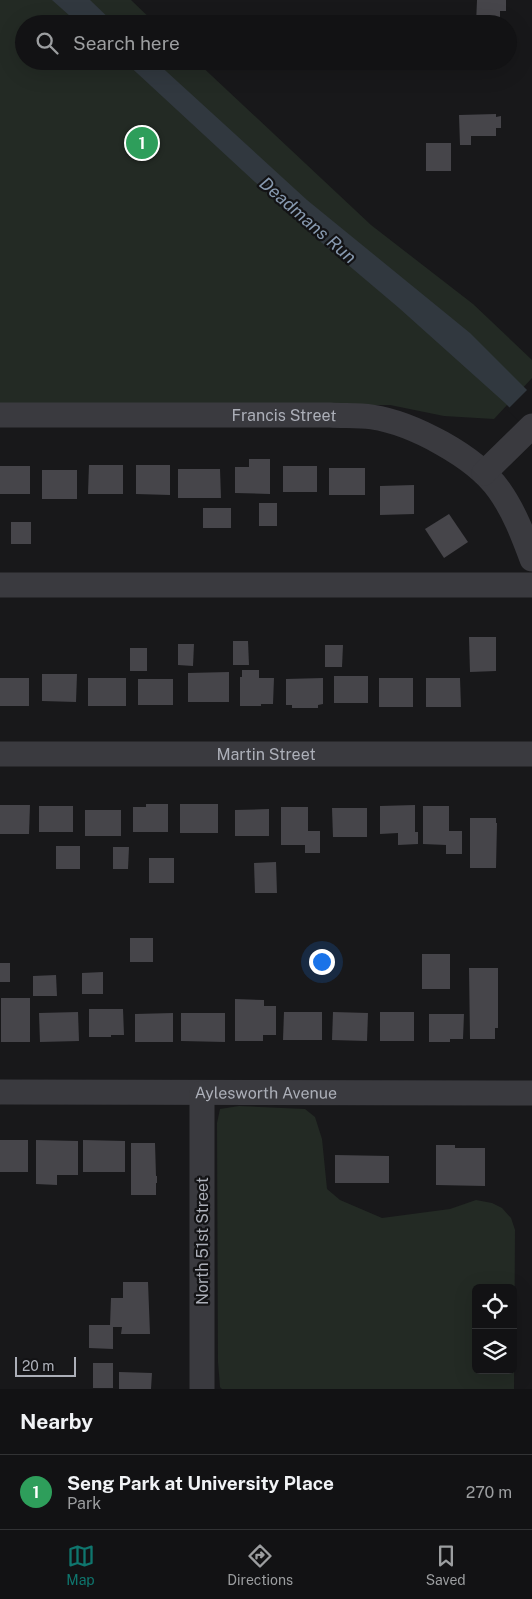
<!DOCTYPE html>
<style>
body{margin:0;font-family:"Public Sans",sans-serif;background:#1b1b1d;color:#f1f3f6}
.controls{position:absolute;right:15px;bottom:15px;display:grid;overflow:hidden;border-radius:8px;box-shadow:0 5px 20px #0002}
.controls button{width:45px;height:45px;display:grid;place-items:center;padding:0;border:0;border-bottom:1px solid #313234;background:#121214;color:#f1f3f6;font:25px sans-serif}
.scale{position:absolute;left:15px;bottom:12px;width:61px;box-sizing:border-box;padding-left:5px;border:2px solid #acafb8;border-top:0;font-size:14px;line-height:18px;white-space:nowrap;color:#acafb8;-webkit-text-stroke:4px #131315;paint-order:stroke}
.you{position:absolute;left:321px;top:961px;width:18px;height:18px;margin:-12px;border:4px solid #fff;border-radius:50%;background:#1a73e8;box-shadow:0 0 0 8px #1a73e833}
.badge{display:grid;place-items:center;width:32px;height:32px;border-radius:50%;background:#0f766e;color:#fff;font-size:16px;font-weight:700}
.pin{position:absolute;translate:-50% -50%;border:2px solid #fff;box-shadow:0 1px 5px #0006}
.list{margin:0;padding:0;list-style:none}
h2{display:flex;justify-content:space-between;align-items:center;height:65px;margin:0;padding:0 20px;font-size:21px}
h2 small{font-size:16px;font-weight:400;color:#9c9ea0}
.list li{display:grid;grid-template-columns:32px 1fr auto;gap:15px;align-items:center;box-sizing:border-box;height:75px;padding:0 20px;border-top:1px solid #313234}
.list b{display:block;font-size:19px;white-space:nowrap}
.list p{margin:0;font-size:16px;white-space:nowrap;color:#9c9ea0}
.list em{font-size:16px;font-style:normal;color:#9c9ea0}
.icon{flex:none;width:28px;height:28px;fill:none;stroke:currentColor;stroke-width:2;stroke-linecap:round;stroke-linejoin:round}
.map{position:relative;flex:none;width:532px;height:1389px;overflow:hidden}
.search{position:absolute;background:#121214;box-shadow:0 5px 20px #0002;left:15px;right:15px;top:15px;height:55px;display:flex;align-items:center;gap:12px;box-sizing:border-box;padding:0 18px;border-radius:28px;color:#9c9ea0;font-size:19px}
.sheet{height:140px;background:#121214}
nav{display:flex;justify-content:space-around;align-items:center;box-sizing:border-box;height:70px;border-top:1px solid #313234;background:#121214;font-size:14px;color:#9c9ea0}
nav a{display:grid;justify-items:center;gap:2px}
nav .on{color:#0f766e}
.map>svg:first-child{display:block}
.green{fill:#232a24;fill-rule:evenodd}
.water{fill:#31383f}
.pier{fill:#18181a}
.building{fill:#46454a}
.lines{fill:none;stroke-linecap:round;stroke-linejoin:round}
.minor{stroke:#3a3a3f;stroke-width:25}
.labels{text-anchor:middle;dominant-baseline:central;stroke-width:4.5;stroke-linejoin:round;paint-order:stroke}
.street-label{font-size:16px;fill:#acafb8;stroke:#131315}
.water-label{font-size:18px;font-style:italic;fill:#8799af;stroke:#131315}
</style>
<div class="map">
<svg width="532" height="1389" viewBox="0 0 532 1389">
<rect width="100%" height="100%" fill="#18181a"/>
<g class="green">
<path d="M0,0h131l25,24h-132v37h172l175,164 102,79 59,56v18l-38,41 -50,-3 -54,-11 -390,1z"/>
<path d="M239,1106l66,3 10,8 7,22 5,50 13,11 42,18 68,-9 26,-9 16,3 10,5 9,10 4,12 -1,159h-292l-2,-2 -2,-25 -1,-239 3,-14zM476,1288h37v82h-37z"/>
</g>
<g class="water">
<path d="M52,0h38l25,24h-36z"/>
<path d="M124,61h31l152,139 163,133 62,62v35l-27,-27 -106,-95 -91,-77z"/>
</g>
<path class="pier" d="M529,388l3,4v41l-25,-23z"/>
<g class="building">
<path d="M477,0h29v11h-6v13h-24z"/>
<path d="M496,114v3l5,-1v12h-5v8h-25v9h-11l-1,-30z"/>
<rect x="426" y="143" width="25" height="28"/>
<path d="M249,459h21v35l-35,-1v-26h14z"/>
<path d="M89,465h34v29h-35z"/>
<path d="M136,465h34v30l-34,-1z"/>
<rect x="0" y="466" width="30" height="28"/>
<rect x="283" y="466" width="34" height="26"/>
<rect x="329" y="468" width="36" height="27"/>
<path d="M178,469h42l1,29h-43z"/>
<rect x="42" y="470" width="35" height="29"/>
<path d="M414,485v29l-34,1v-29z"/>
<rect x="259" y="503" width="18" height="23"/>
<rect x="203" y="508" width="28" height="20"/>
<path d="M449,514l19,28 -24,16 -19,-29z"/>
<rect x="11" y="522" width="20" height="22"/>
<path d="M469,637h27v34l-26,1z"/>
<path d="M233,641h15l1,24h-16z"/>
<path d="M178,644h16l-1,22 -15,-1z"/>
<path d="M325,645h18l-1,22h-17z"/>
<rect x="130" y="648" width="17" height="23"/>
<path d="M242,670h17v8h15l-1,26h-12v2h-21v-29h2z"/>
<path d="M229,672v30h-41v-29z"/>
<path d="M42,674h35l-1,28 -34,-1z"/>
<rect x="334" y="676" width="34" height="27"/>
<rect x="0" y="678" width="29" height="28"/>
<rect x="88" y="678" width="38" height="28"/>
<path d="M323,678v26l-5,1v3h-26v-3h-6v-26z"/>
<rect x="379" y="678" width="34" height="29"/>
<path d="M426,678h34l1,29h-35z"/>
<rect x="138" y="679" width="35" height="26"/>
<path d="M146,804h22v28h-35v-25h13z"/>
<rect x="180" y="804" width="38" height="29"/>
<path d="M0,805h30l-1,29h-29z"/>
<path d="M415,805v27h3v12l-20,1v-12l-18,1v-28z"/>
<rect x="39" y="806" width="34" height="26"/>
<path d="M423,806h26v25h13v23h-16v-9l-23,-1z"/>
<path d="M281,807h27v24h12v22h-15v-8h-24z"/>
<path d="M332,808h35v29h-34z"/>
<path d="M269,809v27h-34v-26z"/>
<rect x="85" y="810" width="36" height="26"/>
<path d="M470,818h26v5h1l-1,45h-26z"/>
<rect x="56" y="846" width="24" height="23"/>
<path d="M113,847h16l-1,22h-15z"/>
<rect x="149" y="858" width="25" height="25"/>
<path d="M276,862l1,31h-22l-1,-30z"/>
<rect x="130" y="938" width="23" height="24"/>
<rect x="422" y="954" width="28" height="35"/>
<rect x="0" y="963" width="10" height="19"/>
<path d="M469,968h29v60h-3v11h-25z"/>
<path d="M103,972v22h-21v-21z"/>
<path d="M56,975l1,21h-24v-20z"/>
<rect x="1" y="998" width="29" height="44"/>
<path d="M235,999l29,1v6h12v29h-13v6h-28z"/>
<path d="M89,1009h34l1,26h-13v2h-22z"/>
<path d="M78,1012l1,29 -39,1 -1,-29z"/>
<path d="M284,1012h38v28h-39z"/>
<path d="M333,1012l35,1 -1,28 -35,-1z"/>
<rect x="380" y="1012" width="34" height="29"/>
<path d="M173,1013v29h-38v-28z"/>
<path d="M181,1013h44v29l-44,-1z"/>
<path d="M429,1014h35l-1,25h-13v3h-21z"/>
<rect x="0" y="1140" width="28" height="32"/>
<path d="M36,1140l42,1v34h-21v10l-21,-1z"/>
<path d="M83,1140l42,1v31h-42z"/>
<path d="M131,1143h24l1,33h1v7h-1v12h-25z"/>
<path d="M436,1145h19v3h30v38l-49,-1z"/>
<path d="M335,1155l54,1v27h-54z"/>
<path d="M123,1282h25l2,52h-29l1,-7h-9v22l-24,-1v-23h21l1,-27h12z"/>
<rect x="93" y="1363" width="20" height="25"/>
<path d="M119,1372l33,1 -1,16h-32z"/>
</g>
<g class="lines">
<g class="minor">
<path id="s1" d="M0,415h330c14,1 28,0 42,2 40,6 103,39 127,73 15,21 24,45 33,69"/>
<path d="M484,473l48,-47"/>
<path d="M0,585h532"/>
<path id="s2" d="M0,754h532"/>
<path id="s3" d="M0,1092l532,1"/>
<path d="M202,1389v-296"/>
</g>
</g>
<g class="labels">
<g class="street-label">
<text stroke="none"><textPath href="#s1" startOffset="284">Francis Street</textPath></text>
<text stroke="none"><textPath href="#s2" startOffset="266">Martin Street</textPath></text>
<text stroke="none"><textPath href="#s3" startOffset="266">Aylesworth Avenue</textPath></text>
<text transform="translate(202 1241) rotate(-90)">North 51st Street</text>
</g>
<g class="water-label">
<text transform="translate(308 220) rotate(41)">Deadmans Run</text>
</g>
</g>
</svg>
<div class="controls">
<button><svg class="icon" aria-label="locate" viewBox="0 0 24 24"><circle cx="12" cy="12" r="6"/><path d="M12 2v4M12 18v4M2 12h4M18 12h4"/></svg></button>
<button><svg class="icon" aria-label="layers" viewBox="0 0 24 24"><path d="M12 4l9 5-9 5-9-5zM3 14l9 5 9-5"/></svg></button>
</div>
<div class="scale">20 m</div>
<div class="you"></div>
<div class="pin badge" style="left:142px;top:143px;background:#2e9e5b">1</div>
<div class="search"><svg class="icon" aria-label="search" viewBox="0 0 24 24"><circle cx="10" cy="10" r="6"/><path d="M15 15l6 6"/></svg>Search here</div>
</div>
<section class="sheet">
<h2>Nearby<small></small></h2>
<ul class="list">
<li><span class="badge" style="background:#2e9e5b">1</span><div><b>Seng Park at University Place</b><p>Park</p></div><em>270 m</em></li>
</ul>
</section>
<nav>
<a class="on"><svg class="icon" aria-label="map" viewBox="0 0 24 24"><path d="M3 6l6-2 6 2 6-2v14l-6 2-6-2-6 2zM9 4v14M15 6v14"/></svg>Map</a>
<a><svg class="icon" aria-label="directions" viewBox="0 0 24 24"><path d="M12 3l9 9-9 9-9-9zM9 14v-3h6M13 9l2 2-2 2"/></svg>Directions</a>
<a><svg class="icon" aria-label="saved" viewBox="0 0 24 24"><path d="M7 4h10v16l-5-4-5 4z"/></svg>Saved</a>
</nav>
